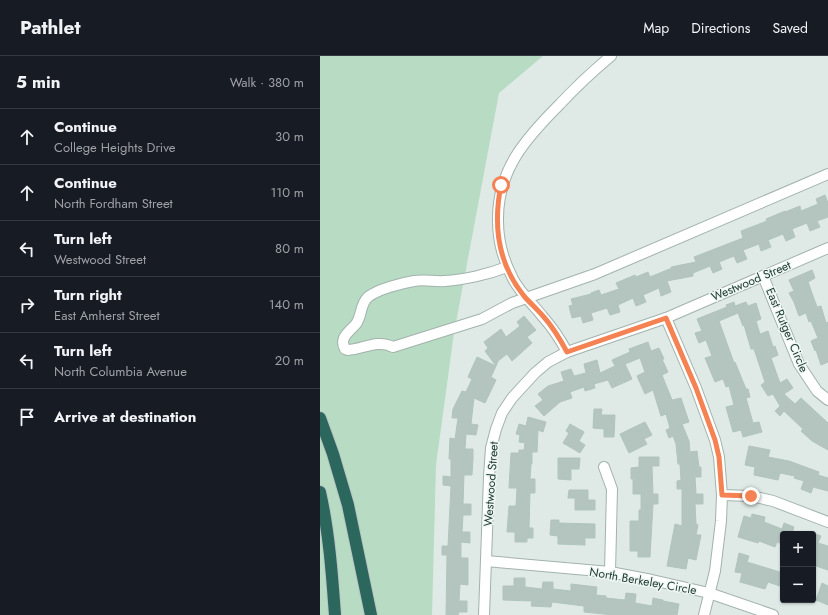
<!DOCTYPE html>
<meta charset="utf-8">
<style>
body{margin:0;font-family:Jost,sans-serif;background:#20242c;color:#f1f3f6}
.controls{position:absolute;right:12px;bottom:12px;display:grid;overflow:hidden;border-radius:4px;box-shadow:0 1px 3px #0004}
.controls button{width:36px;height:36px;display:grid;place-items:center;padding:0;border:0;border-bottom:1px solid #363941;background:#171b24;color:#f1f3f6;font:20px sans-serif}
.stop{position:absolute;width:12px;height:12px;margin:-9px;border:3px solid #f48253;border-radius:50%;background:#fff}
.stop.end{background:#f48253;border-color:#fff;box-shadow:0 1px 4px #0008}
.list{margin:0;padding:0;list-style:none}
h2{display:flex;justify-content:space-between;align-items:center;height:52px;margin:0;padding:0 16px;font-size:17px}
h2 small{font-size:13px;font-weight:400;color:#9ea1a6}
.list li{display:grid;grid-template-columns:26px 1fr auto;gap:12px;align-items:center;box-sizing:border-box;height:56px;padding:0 16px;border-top:1px solid #363941}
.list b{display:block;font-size:15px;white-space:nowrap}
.list p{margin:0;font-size:13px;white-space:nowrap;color:#9ea1a6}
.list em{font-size:13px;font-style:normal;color:#9ea1a6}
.icon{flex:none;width:22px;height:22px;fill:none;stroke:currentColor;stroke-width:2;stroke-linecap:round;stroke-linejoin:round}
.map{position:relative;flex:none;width:508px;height:559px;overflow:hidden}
header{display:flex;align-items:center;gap:24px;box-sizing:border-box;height:56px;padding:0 20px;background:#171b24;border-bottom:1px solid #363941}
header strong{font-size:19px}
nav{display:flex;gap:22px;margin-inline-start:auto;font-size:14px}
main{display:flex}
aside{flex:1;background:#171b24}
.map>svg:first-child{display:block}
.green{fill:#b7dcc3}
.building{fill:#b4c5bf;stroke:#b1c4bd}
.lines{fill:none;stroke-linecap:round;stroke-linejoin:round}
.minor-casing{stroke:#a2b2ad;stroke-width:12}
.highway-casing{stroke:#bcc4c2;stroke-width:14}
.minor{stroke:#fff;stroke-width:10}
.highway{stroke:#2b675d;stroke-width:12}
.route{stroke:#f48253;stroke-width:5}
.labels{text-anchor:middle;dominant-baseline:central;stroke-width:3;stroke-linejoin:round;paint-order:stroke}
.street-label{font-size:12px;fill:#203b35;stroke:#eff7f3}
</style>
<header>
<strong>Pathlet</strong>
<nav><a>Map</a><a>Directions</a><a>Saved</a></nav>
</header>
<main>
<aside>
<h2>5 min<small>Walk · 380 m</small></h2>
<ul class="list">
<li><svg class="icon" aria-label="ahead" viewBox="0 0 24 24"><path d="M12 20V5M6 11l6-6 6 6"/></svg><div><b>Continue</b><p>College Heights Drive</p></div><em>30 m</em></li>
<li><svg class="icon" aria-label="ahead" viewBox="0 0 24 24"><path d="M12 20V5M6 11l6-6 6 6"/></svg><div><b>Continue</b><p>North Fordham Street</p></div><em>110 m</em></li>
<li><svg class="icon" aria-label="left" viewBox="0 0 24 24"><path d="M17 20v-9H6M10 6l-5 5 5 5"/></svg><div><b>Turn left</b><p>Westwood Street</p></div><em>80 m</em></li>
<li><svg class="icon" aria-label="right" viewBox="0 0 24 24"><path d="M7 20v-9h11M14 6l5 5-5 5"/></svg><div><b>Turn right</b><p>East Amherst Street</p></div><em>140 m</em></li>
<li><svg class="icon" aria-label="left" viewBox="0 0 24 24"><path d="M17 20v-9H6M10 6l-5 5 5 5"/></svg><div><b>Turn left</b><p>North Columbia Avenue</p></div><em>20 m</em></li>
<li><svg class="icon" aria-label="arrive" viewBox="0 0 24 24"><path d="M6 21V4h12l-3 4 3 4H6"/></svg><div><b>Arrive at destination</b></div></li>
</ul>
</aside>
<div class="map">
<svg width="508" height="559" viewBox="0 0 508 559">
<rect width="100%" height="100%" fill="#dfeae6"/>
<path class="green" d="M0,0h223l-44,37 -45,240 -18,132 -4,150h-112z"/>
<g class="building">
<path d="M505,139l3,8v14l-11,4 3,6 -10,4 -3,-8 -15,6 3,8 -9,4 -3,-7 -15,6 3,7 -10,4 -2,-7 -16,6 4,9 -10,4 -3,-7 -15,6 3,7 -9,4 -3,-7 -17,7v3l-26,5 4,11 -10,4 -2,-8 -16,7 3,7 -10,4 -3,-8 -15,7 2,7 -10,3 -3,-7 -16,5 2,7 -10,3 -2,-7 -9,2 -3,-12 4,-1 -2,-6 20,-5v-1l8,-3 2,5 18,-6 -3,-6 19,-8 1,2 12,-5 2,5 22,-9 -1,-1 25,-5 -2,-5 49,-19 -2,-7 26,-10 -1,-2 19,-8v1l15,-6 1,5 17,-7 -2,-5z"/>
<path d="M492,214l3,8 -7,4 9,25 4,-1 5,17 2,-1v40l-7,3 -5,-15 -1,1 -4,-10 7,-3 -7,-17 -2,1 -3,-9 -7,3 -5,-14 -5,-9 5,-2 -5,-11z"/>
<path d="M414,246l1,4 11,-4 2,4 8,-3 5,16 -5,2 4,13 8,-3 5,16 2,-1 3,9 -7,3 9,25 7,-4 6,9 -9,6 11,10 6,-6 27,25v27l-16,-9 -11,-10 2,-2 -19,-18 -4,5 -5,-5 5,-5 -7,-12 -5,2 -7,-11 4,-3 -11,-33h-3l-7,-24 -1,1 -5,-13 -19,8 15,42 1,-1 11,27h2l2,8 -4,1 7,25 6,-1 3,10 -19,5 -2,-7 -8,2 -7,-25 8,-2 -5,-19 -3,1 -3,-8 -8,3 -10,-24 7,-2 -6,-16 -7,3 -4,-10 7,-2 -5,-12 30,-12 -1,-2z"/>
<path d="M204,260l12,14 -9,7 5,6 -20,18 -5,-7 -9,7 -2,5 -11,-15 3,-3 -4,-6 17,-13 5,8 14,-11 -3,-4z"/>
<path d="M328,286l3,9 8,-3 5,11h-2l6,13 -6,3 10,25 9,-2 8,24 -7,2 7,17 1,11 7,-1 2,16h2v10h-6l1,17h7v10h-8l1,20 2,1 -2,10h5l-5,25 -8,-2 -2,11 -19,-3 8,-42 7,2v-37h-5v-8l4,-1 -1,-16h-2l-2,-20 -3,-8 -4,2 -3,-8 4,-2 -4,-14 -5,2 -8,-26 -8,4 -8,-18 8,-4 -5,-14 -15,6 7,15 -20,9 -4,-8 -14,4 1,4 -10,3 -1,-4 -14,5 2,6 -12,4 -16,14 -9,-10 8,-6 -5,-6 10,-8 16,-5 -3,-9 10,-3 3,7 12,-3 -2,-9 13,-4 3,13 15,-7 -3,-6 18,-8 -1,-3z"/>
<path d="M157,301l19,9 -5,11 5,3 -11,23 -11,-5 -3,26 7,1 -2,10 -10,-1 -1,15h8v10l-1,16h-8l-1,29h8v11h-8l-1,17h8v11l-9,-1v16h7v27l-8,-1 -1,17h8v11h-8l-1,3h-12l1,-60h-5v-9h6l3,-60 -8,-1v-9l8,1v-18h-2l1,-21 5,1 3,-21h-6l1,-9 9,-18 4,1 6,-13 -4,-2z"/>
<path d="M274,353h8l-1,6h14l-1,22h-10v-8l-11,-1z"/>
<path d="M208,361l18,5 -3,10 -5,-2 -1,22h-5v12h-1l-1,15h5v14h-5l-1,35h4v10h-6v4h-12v-10h-8l2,-26h7l1,-18h-8l2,-35h8v-3h5l1,-7 -6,-1 1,-7 -4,-1 3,-10 7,2z"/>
<path d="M325,366l7,13 -8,4 3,5 -18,9 -9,-19z"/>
<path d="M250,368l14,8 -5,9 6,4 -5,8 -17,-10 6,-10 -3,-2z"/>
<path d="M429,390l21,4 -2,7 21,4 30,11 -1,3 10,3v13l-15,-4 -2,6 -10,-4 3,-8 -10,-3 1,-2 -15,-3 -2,7 -24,-5 1,-8 -10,-2z"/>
<path d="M319,401h20v9h-7l1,28h5v10h-5l-3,53h-12v-6h-8v-30h9v-11h2v-16h-8v-15h-2v-11l8,-1z"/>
<path d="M238,402h22l-1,11h-8v11l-13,-1z"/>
<path d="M249,434h19v10h7v10h-20v-12h-7z"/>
<path d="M432,458l13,3 -1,5 18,7 2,-6 10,4 -2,7h-9v10l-6,-2 -2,5 -16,-6 -1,2 -20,-6 6,-21 7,2z"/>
<path d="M231,464h8v3l36,1v14h-10v7l-27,-1v-8l-8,-1z"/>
<path d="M493,477l8,3 -3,7 10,3v24l-15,-5z"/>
<path d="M419,497l10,3 -2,6 36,11v14l-15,-5 -3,7 -25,-7 2,-9 -7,-1z"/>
<path d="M194,522h11v9l17,2 1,-7h10v7l18,2v-7l26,3 -1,8 10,1v2l19,2 1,-7 10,1 -1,9 17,3 1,-8 10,2v1l16,3 -2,11h-64l-29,-3v-6l-32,-4 -1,5 -20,-1 1,-5 -29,-1v-14h11z"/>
<path d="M502,527l6,3v19l-12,-5z"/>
</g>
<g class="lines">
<g class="minor-casing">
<g id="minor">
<path d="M187,211c-18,7 -43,13 -62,14 -10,1 -21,-2 -31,0 -12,2 -36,8 -46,16 -8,7 -6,19 -12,27 -8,9 -17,14 -11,25l3,1c15,-1 30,-11 45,-3l89,-28 30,-16 83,-29 233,-100"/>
<path d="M443,220l36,88 18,27 11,9"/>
<path d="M346,262l30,70 19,52 4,17 3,38 -1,26 -6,50 -11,44"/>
<path d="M247,296c-7,-13 -14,-24 -24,-35 -10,-13 -22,-23 -30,-38 -10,-19 -15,-37 -15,-58 -1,-51 28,-83 62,-117 16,-17 33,-33 51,-48"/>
<path d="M284,411l8,22 -2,83"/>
<path d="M402,439l29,1 22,5 55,21"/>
<path d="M166,505l124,11 42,8 57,13 64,22"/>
<path d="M164,559l5,-138 2,-29 5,-19 6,-16 10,-15 23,-25 13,-11 19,-10 99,-34 162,-70"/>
</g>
</g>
<g class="highway-casing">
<g id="highway">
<path d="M0,362l13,36 15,51 23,110"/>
<path d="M0,436c9,40 12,82 15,123"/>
</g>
</g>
<use href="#minor" class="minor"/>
<use href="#highway" class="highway"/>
</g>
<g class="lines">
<path class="route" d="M181,129c-8,40 -3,79 23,111 6,7 13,13 19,20 10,11 17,23 24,36l99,-34 30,70 19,52 4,17 3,38 29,1"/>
</g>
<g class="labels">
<g class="street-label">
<text transform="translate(431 225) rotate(-23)">Westwood Street</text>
<text transform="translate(467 274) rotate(67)">East Rutger Circle</text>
<text transform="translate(171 428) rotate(-86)">Westwood Street</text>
<text transform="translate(323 525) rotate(10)">North Berkeley Circle</text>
</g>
</g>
</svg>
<div class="controls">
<button>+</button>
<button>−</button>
</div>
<div class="stop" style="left:181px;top:129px"></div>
<div class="stop end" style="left:431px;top:440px"></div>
</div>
</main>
